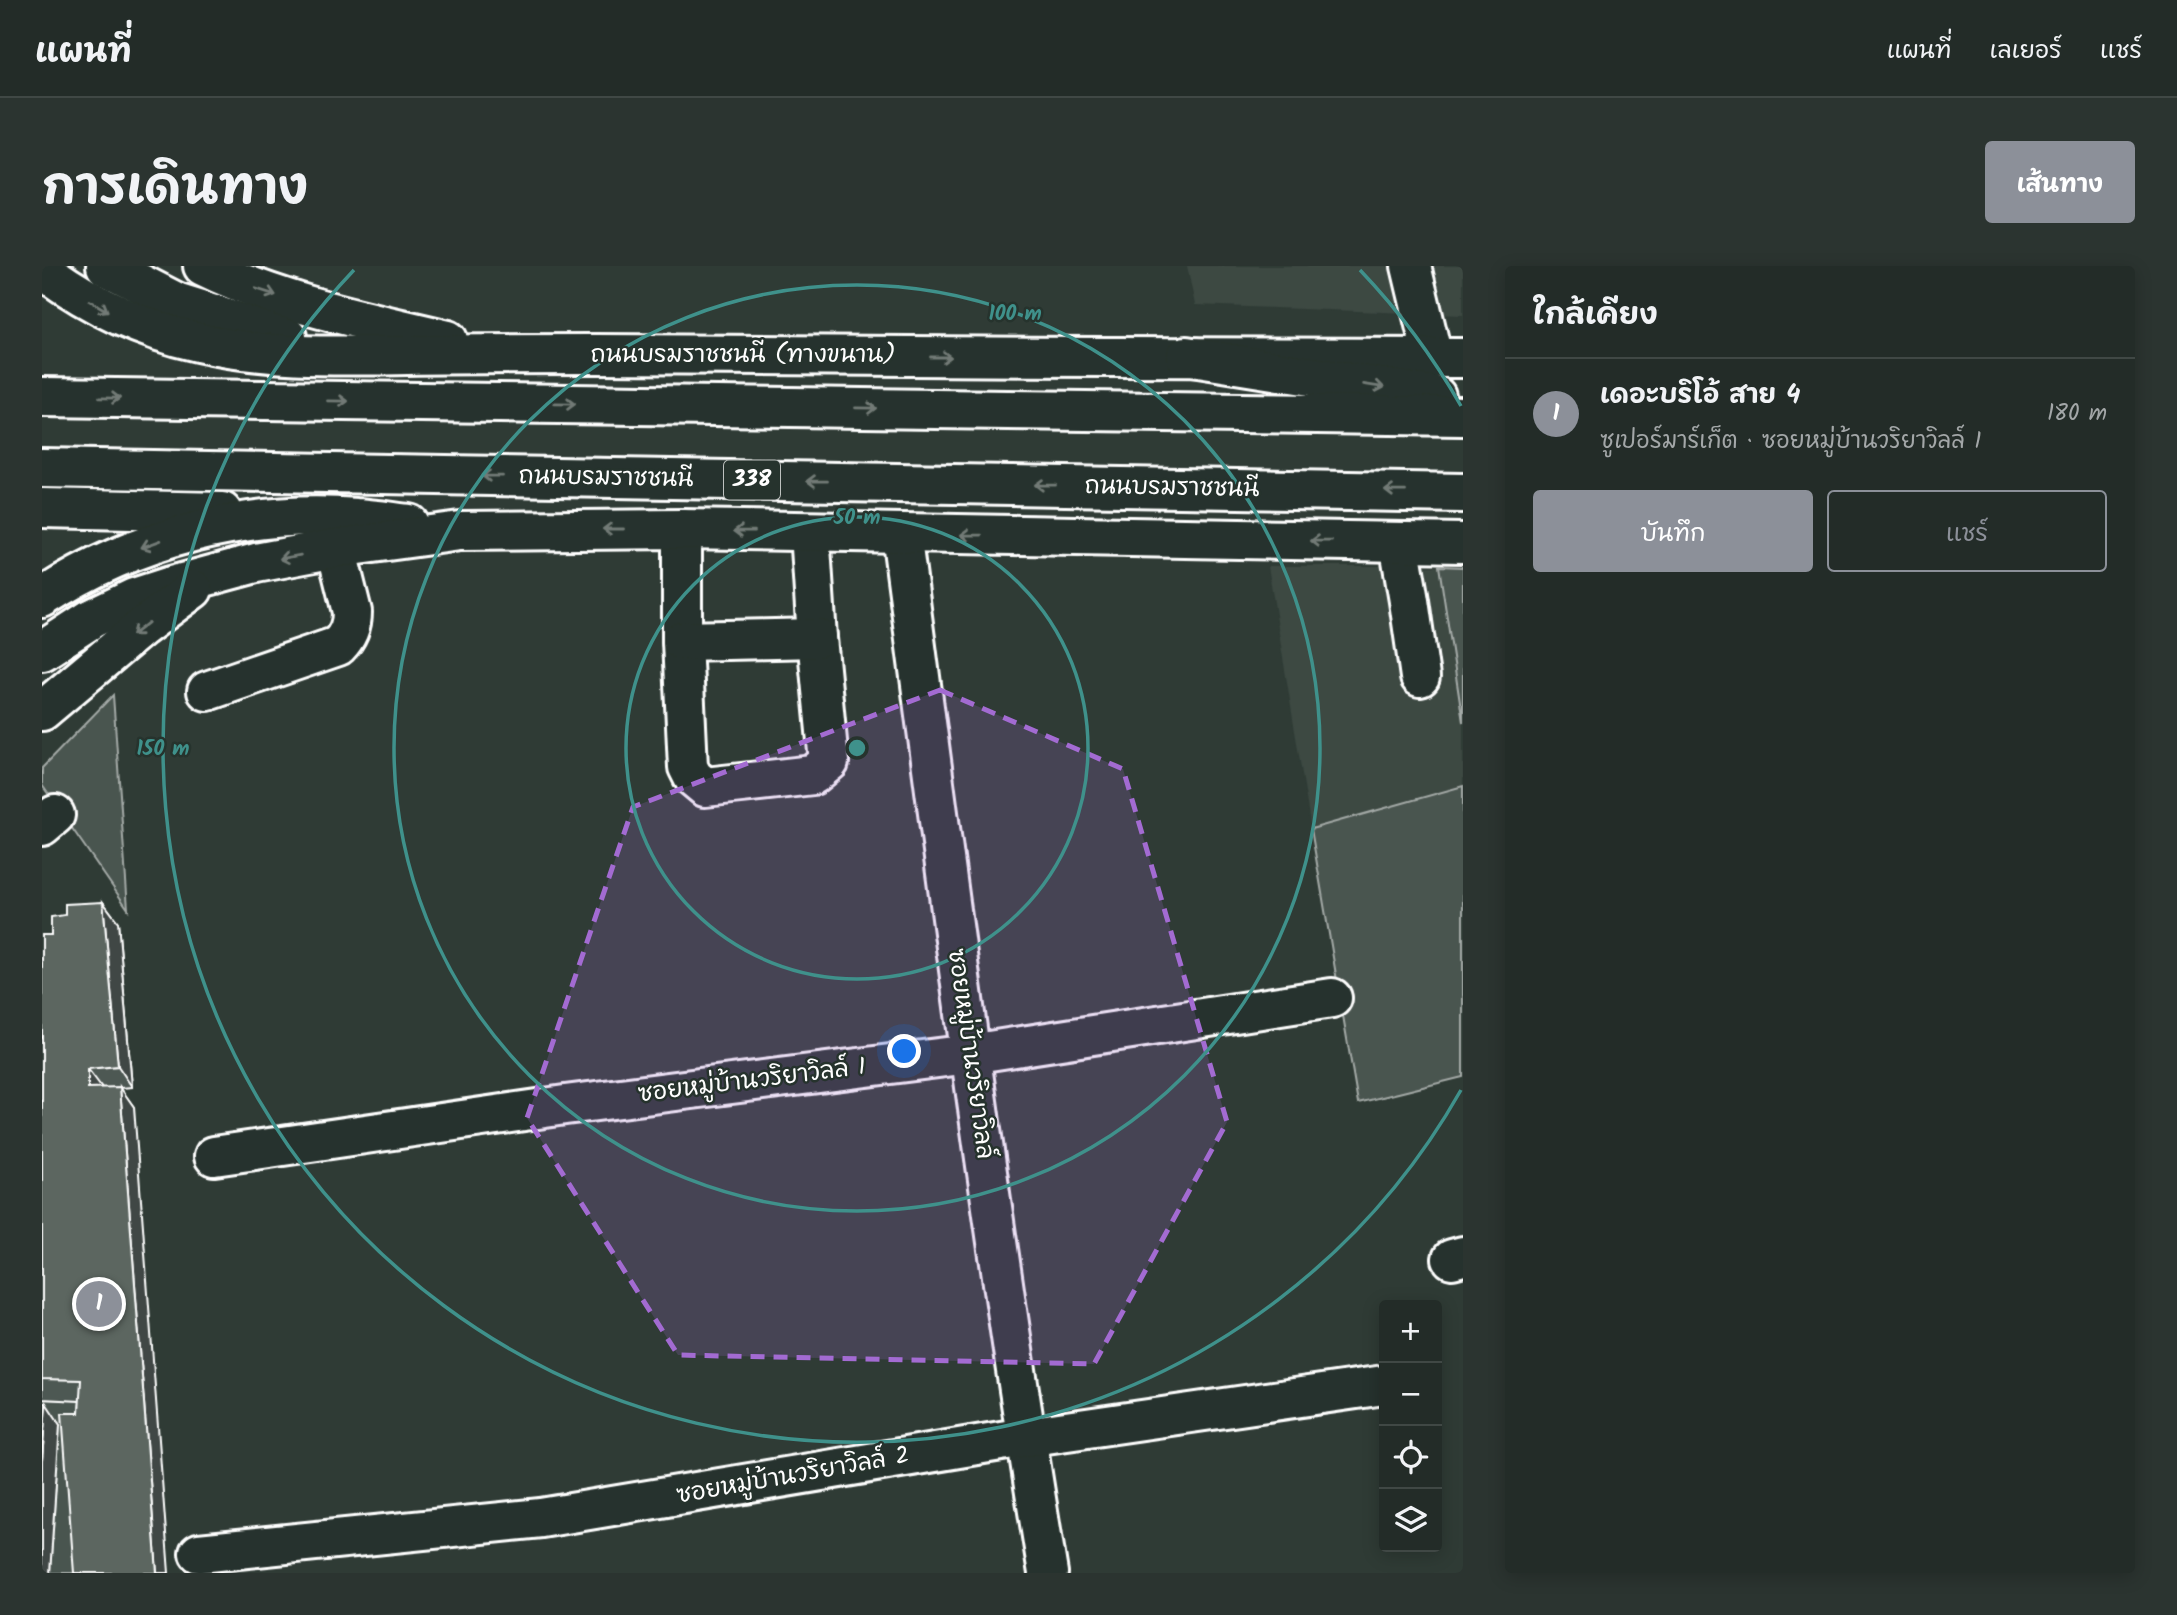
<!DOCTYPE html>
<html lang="th">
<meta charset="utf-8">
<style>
body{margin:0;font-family:Kalam,"Playpen Sans Thai",sans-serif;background:#2b3430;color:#f1f3f6}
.controls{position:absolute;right:21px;bottom:21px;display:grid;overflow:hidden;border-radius:7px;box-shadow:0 4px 18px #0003}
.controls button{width:63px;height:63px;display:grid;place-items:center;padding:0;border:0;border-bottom:2px solid #404845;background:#232c28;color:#f1f3f6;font:35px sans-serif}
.you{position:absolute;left:863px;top:786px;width:24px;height:24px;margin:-18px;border:5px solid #fff;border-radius:50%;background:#1a73e8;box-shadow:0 0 0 10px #1a73e833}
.badge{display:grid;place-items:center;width:46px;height:46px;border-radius:50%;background:#8c9099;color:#fff;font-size:23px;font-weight:700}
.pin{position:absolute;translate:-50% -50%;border:4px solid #fff;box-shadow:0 2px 7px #0006}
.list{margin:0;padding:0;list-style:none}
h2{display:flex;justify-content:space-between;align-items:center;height:91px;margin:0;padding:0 28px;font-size:30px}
h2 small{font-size:23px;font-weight:400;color:#a3a7a8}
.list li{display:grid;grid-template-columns:46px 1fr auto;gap:21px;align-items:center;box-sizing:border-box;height:112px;padding:0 28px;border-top:2px solid #404845}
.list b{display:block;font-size:26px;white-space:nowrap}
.list p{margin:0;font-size:23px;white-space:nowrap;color:#a3a7a8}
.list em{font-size:23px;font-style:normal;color:#a3a7a8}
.actions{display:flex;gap:14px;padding:21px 28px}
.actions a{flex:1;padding:16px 0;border:2px solid #8c9099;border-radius:7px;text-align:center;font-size:24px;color:#8c9099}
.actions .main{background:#8c9099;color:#fff}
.icon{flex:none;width:38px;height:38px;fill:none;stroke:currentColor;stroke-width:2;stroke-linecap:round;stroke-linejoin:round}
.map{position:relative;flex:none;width:1421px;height:1307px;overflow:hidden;border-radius:7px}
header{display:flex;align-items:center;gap:42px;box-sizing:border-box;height:98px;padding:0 35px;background:#232c28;border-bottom:2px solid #404845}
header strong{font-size:33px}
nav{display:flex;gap:38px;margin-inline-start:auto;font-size:24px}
.intro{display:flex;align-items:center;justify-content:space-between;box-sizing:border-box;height:168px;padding:0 42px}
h1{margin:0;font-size:49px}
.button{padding:18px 32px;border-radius:7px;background:#8c9099;color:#fff;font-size:24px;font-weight:700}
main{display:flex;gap:42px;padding:0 42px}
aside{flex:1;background:#232c28;border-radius:7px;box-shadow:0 4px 18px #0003}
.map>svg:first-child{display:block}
.built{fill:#3c4842}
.green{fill:#4a544f;stroke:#a4aaa7;stroke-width:2}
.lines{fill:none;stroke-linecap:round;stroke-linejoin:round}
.minor-casing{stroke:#fff;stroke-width:44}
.major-casing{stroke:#fff;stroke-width:44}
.highway-casing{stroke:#fff;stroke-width:44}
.minor{stroke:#26332d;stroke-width:38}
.major{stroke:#26332d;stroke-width:38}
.highway{stroke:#26332d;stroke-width:38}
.wall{fill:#4e5853;stroke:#fff;stroke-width:2}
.shaded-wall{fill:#404744;stroke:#fff;stroke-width:2}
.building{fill:#5b6661;stroke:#fff;stroke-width:2}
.oneway{stroke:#727a76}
.marked{fill:#a36bd2;fill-opacity:0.2;stroke:#a36bd2;stroke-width:5;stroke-dasharray:14 9;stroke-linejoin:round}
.ring{fill:none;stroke:#3f918b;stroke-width:3.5}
.labels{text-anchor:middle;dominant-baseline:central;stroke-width:5;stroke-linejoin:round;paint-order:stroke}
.shield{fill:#26332d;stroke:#bec2c0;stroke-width:2}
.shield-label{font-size:23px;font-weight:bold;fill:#fff}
.street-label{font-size:24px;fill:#fff;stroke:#26332d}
.centre{fill:#3f918b;stroke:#26332d;stroke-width:3.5}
.ring-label{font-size:21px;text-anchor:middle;font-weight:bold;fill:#3f918b;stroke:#26332d;stroke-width:5;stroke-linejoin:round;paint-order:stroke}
</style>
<header>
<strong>แผนที่</strong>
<nav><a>แผนที่</a><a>เลเยอร์</a><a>แชร์</a></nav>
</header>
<div class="intro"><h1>การเดินทาง</h1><a class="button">เส้นทาง</a></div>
<main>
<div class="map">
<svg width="1421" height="1307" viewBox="0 0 1421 1307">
<rect width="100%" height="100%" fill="#2f3b35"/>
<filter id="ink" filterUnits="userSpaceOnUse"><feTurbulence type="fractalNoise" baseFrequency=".0143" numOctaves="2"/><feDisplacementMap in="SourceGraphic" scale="14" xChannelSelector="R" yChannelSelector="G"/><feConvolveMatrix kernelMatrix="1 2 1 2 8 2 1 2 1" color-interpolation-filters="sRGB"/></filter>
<g filter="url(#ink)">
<g class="built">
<path d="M1145,0h276v49l-268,-10z"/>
<path d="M1226,300h171l24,156v64l-152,43z"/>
</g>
<g class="green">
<path d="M1397,300l24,1v155z"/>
<path d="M71,429l15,214 -86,-124v-17z"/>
<path d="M1421,520v291l-105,26 -47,-274z"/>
<path d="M0,1133l53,2 -8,172h-37l10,-149 -18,-1z"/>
</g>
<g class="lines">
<g class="minor-casing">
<g id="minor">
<path d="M1369,0l22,92"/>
<path d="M640,263v112l6,126 5,10 12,10 108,-12 16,-13 -12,-124 -7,-106"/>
<path d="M859,267c46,347 90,694 147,1040"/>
<path d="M1357,276l10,59 11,76"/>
<path d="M640,375l135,-3"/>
<path d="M165,425l131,-45c10,-10 14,-20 14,-34l-16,-64"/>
<path d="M0,560l13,-11"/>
<path d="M172,890l351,-51 405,-51 362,-56"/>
<path d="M1410,993l11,-3"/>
<path d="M157,1287l342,-35 484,-81 359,-52"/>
</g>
</g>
<g class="major-casing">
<g id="major">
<path d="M64,0l70,36 111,35"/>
<path d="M161,0c77,38 162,54 245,74"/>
<path d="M0,3c47,35 98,60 156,73 68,16 139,14 209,13 62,-1 125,-1 188,-1 289,3 579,3 868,4"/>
<path d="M0,242l180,4"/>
<path d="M0,332c91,-60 205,-89 314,-80 18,1 36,4 53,6"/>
<path d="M0,385l49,-32 43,-21 37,-12 85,-23 80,-15 124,-17 222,-2 781,14"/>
<path d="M0,445l100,-84 51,-38"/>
</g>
</g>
<g class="highway-casing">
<g id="highway">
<path d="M1144,90l250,40"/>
<path d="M0,131l1421,19"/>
<path d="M0,202l1421,25"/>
</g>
</g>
<use href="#minor" class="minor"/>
<use href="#major" class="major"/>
<use href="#highway" class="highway"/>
</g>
<path class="wall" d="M61,636l15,20 14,165 -12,1 14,19 -55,306 1,-12 -38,-2v-464h9l14,-20z"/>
<g class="shaded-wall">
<path d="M61,636l15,20 14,165 -14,-21z"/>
<path d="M46,803l15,20 -15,-1z"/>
<path d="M78,821l14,20 35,466h-12z"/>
<path d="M4,1137l14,21 -10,149h-8v-112z"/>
</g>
<g class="building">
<path d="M61,636l15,164 -30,3v19l32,-1 37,486h-83l-12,-160h17l2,-33 -39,-1v-444h9v-18l14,-2v-11z"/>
<path d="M0,1137h4l-4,58z"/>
</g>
<defs><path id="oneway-shaft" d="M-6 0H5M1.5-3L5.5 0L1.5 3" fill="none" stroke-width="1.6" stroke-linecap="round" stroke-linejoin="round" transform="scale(1.75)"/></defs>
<g class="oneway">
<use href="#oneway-shaft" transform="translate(224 26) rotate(18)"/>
<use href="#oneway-shaft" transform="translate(57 40) rotate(31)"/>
<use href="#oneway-shaft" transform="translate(899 91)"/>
<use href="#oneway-shaft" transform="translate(1332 120) rotate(9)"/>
<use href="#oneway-shaft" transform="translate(68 132) rotate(1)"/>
<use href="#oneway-shaft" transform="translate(296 135) rotate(1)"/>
<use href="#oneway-shaft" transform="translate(523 138) rotate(1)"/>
<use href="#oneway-shaft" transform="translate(824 142) rotate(1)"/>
<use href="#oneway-shaft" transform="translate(450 210) rotate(-179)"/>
<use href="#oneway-shaft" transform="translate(775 215) rotate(-179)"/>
<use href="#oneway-shaft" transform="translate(1003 219) rotate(-179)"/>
<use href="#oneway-shaft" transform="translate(1353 225) rotate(-179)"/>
<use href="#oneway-shaft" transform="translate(571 263) rotate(-180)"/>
<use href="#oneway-shaft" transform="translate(702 265) rotate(-179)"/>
<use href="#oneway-shaft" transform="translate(929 269) rotate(-179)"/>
<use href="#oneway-shaft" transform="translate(1279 275) rotate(-179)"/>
<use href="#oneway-shaft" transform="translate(109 278) rotate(160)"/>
<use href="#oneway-shaft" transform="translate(248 291) rotate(170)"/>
<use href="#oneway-shaft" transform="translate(98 363) rotate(142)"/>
</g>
</g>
<path class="marked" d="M898,424l183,79 104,353 -133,242 -416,-9 -151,-237 106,-311z"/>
<g class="ring">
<circle cx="815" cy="482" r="231"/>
<circle cx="815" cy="482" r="463"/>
<path d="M1419 824A694 694 0 1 1 312 4M1318 4A694 694 0 0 1 1419 140"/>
</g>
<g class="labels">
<rect class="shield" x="682" y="194.5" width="56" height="39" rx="5"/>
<g class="shield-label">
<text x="710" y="214">338</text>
</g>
<g class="street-label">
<text x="701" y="89">ถนนบรมราชชนนี (ทางขนาน)</text>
<text transform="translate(564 212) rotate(1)">ถนนบรมราชชนนี</text>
<text transform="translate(1130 222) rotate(1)">ถนนบรมราชชนนี</text>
<text transform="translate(928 788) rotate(82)">ซอยหมู่บ้านวริยาวิลล์</text>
<text transform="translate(710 815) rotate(-7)">ซอยหมู่บ้านวริยาวิลล์ 1</text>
<text transform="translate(751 1210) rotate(-10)">ซอยหมู่บ้านวริยาวิลล์ 2</text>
</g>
</g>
<circle cx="815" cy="482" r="10" class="centre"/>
<g class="ring-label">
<text x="973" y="54">100 m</text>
<text x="815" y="258">50 m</text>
<text x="121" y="489">150 m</text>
</g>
</svg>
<div class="controls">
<button>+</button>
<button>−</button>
<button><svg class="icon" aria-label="locate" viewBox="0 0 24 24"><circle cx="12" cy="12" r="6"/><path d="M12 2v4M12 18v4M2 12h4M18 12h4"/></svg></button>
<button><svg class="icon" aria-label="layers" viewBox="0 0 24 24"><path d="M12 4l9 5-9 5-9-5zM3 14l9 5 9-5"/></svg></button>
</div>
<div class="you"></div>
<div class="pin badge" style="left:57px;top:1038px">1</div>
</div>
<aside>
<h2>ใกล้เคียง<small></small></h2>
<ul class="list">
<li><span class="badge">1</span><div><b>เดอะบริโอ้ สาย 4</b><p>ซูเปอร์มาร์เก็ต · ซอยหมู่บ้านวริยาวิลล์ 1</p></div><em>180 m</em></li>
</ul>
<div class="actions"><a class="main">บันทึก</a><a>แชร์</a></div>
</aside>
</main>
